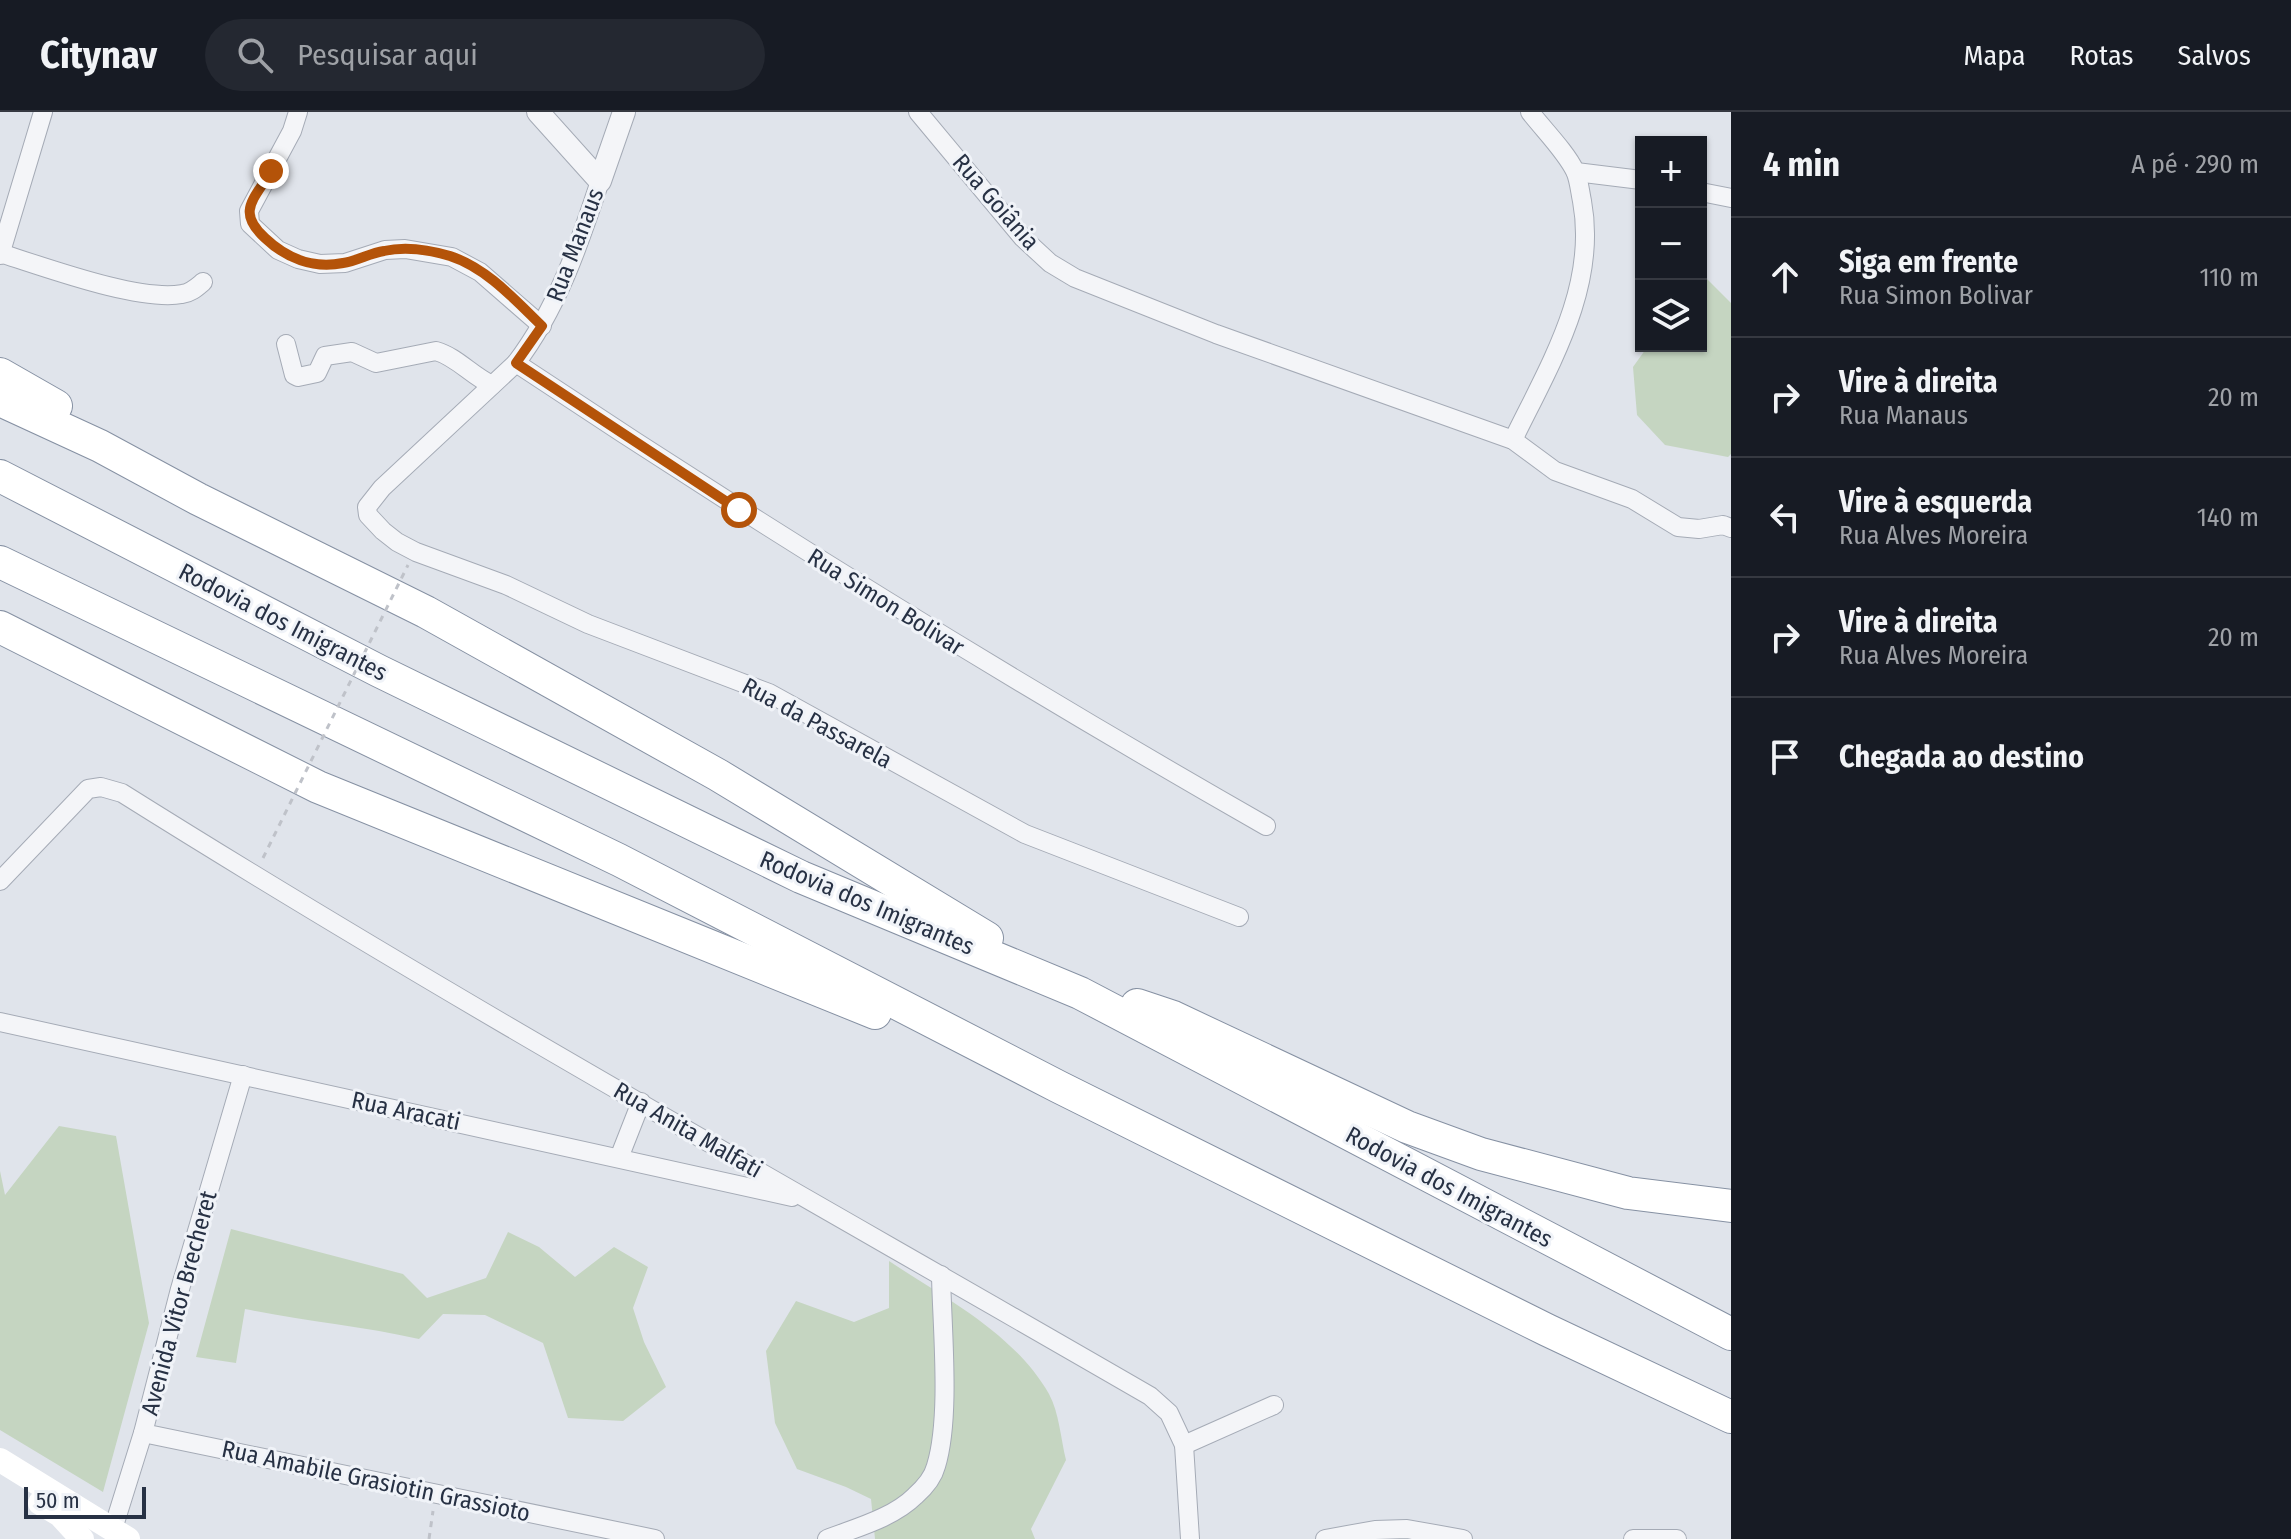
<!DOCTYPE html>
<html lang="pt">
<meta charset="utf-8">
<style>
body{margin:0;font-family:"Fira Sans Condensed",sans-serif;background:#242831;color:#f1f3f6}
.controls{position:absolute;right:24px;top:24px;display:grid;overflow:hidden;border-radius:0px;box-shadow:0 2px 6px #0004}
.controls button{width:72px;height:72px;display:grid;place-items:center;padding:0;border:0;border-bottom:2px solid #363941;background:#171b24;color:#f1f3f6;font:40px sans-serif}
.scale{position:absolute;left:24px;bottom:20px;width:122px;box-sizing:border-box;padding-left:8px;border:4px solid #273144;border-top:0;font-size:22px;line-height:28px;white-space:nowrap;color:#273144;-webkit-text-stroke:6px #f0f3f8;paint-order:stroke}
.stop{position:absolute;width:24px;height:24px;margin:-18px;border:6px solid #b45309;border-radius:50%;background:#fff}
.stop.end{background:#b45309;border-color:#fff;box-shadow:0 2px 8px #0008}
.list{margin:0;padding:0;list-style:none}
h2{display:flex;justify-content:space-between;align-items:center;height:104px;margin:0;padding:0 32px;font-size:34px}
h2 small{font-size:26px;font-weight:400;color:#9ea1a6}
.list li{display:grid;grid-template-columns:52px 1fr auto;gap:24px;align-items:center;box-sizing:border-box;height:120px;padding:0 32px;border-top:2px solid #363941}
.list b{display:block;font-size:30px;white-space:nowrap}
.list p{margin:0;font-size:26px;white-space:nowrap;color:#9ea1a6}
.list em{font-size:26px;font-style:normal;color:#9ea1a6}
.icon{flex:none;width:44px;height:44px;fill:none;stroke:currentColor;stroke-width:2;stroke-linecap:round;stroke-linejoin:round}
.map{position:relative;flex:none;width:1731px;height:1427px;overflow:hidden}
header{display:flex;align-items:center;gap:48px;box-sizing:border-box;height:112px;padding:0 40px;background:#171b24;border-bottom:2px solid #363941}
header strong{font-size:38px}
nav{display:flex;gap:44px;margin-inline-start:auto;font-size:28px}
.search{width:560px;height:72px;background:#242831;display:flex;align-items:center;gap:20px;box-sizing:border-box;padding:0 28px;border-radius:44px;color:#9ea1a6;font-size:30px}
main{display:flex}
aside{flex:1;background:#171b24}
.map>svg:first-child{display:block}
.green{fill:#c5d5c1}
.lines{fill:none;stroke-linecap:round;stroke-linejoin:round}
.minor-casing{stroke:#a5abb6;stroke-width:20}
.tertiary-casing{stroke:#a5abb6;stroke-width:24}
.motorway-casing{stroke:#8691a3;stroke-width:34}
.path{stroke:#bfc2c9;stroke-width:3;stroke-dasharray:6 6;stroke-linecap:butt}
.minor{stroke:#f4f5f8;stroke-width:18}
.tertiary{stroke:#f4f5f8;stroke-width:22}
.secondary{stroke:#fff;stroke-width:24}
.motorway{stroke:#fff;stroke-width:32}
.path-bridge{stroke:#bfc2c9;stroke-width:3;stroke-dasharray:6 6;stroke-linecap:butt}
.route{stroke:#b45309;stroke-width:10}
.labels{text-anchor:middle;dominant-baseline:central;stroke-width:6;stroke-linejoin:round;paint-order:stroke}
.street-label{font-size:24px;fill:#273144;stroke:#f0f3f8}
</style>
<header>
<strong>Citynav</strong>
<div class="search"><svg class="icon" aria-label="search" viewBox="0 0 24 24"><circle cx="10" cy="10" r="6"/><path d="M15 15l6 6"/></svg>Pesquisar aqui</div>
<nav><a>Mapa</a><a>Rotas</a><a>Salvos</a></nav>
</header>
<main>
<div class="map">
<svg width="1731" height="1427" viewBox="0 0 1731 1427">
<rect width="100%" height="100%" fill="#e0e4eb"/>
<g class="green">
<path d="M1702,100l3,65 26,26v151l-3,3 -63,-12 -28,-30 -4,-48 15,-21h53z"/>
<path d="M59,1014l57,10 33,187 -46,169 -103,-62v-259l5,24z"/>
<path d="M231,1117l172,45 24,24 59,-20 22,-46 31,15 36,30 39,-30 34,20 -15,41 11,34 22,45 -43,34 -55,-3 -25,-75 -58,-28 -42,-1 -24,25c-58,-13 -116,-18 -174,-30l-9,54 -40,-6z"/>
<path d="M889,1149c57,38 125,72 160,133 10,18 12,46 17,66l-35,69 4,10h-160l-4,-40 -25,-12 -49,-18 -22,-46 -9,-72 30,-50 58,21 35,-14z"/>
</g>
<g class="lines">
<g class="minor-casing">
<g id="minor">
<path d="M298,0l-6,19 -43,80 1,13 28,26 20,9 22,5 25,-1 40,-13 20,-1 47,8 28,15 62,54"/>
<path d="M918,0l105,126 27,25 25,15 141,56 297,106 42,31 77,28 46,28 21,2 24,-4 8,3"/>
<path d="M1576,60l65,8"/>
<path d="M600,69c-21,64 -43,128 -84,182l-134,125 -15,19 1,8 15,16 14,11 19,10 90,33 82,39 181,69 256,141 214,83"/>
<path d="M1701,80l30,6"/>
<path d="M0,141c45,14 139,49 182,41 9,-1 15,-7 21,-12"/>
<path d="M0,143l43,-143"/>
<path d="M286,232l8,31 4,2 19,-4 8,-17 27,-4 24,11 60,-12c21,6 36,25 56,34"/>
<path d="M516,251c245,163 494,317 750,463"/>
<path d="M1513,328c36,-74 85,-153 69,-239 -2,-9 -3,-22 -7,-30 -9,-19 -31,-41 -45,-59"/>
<path d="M0,769l88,-92 13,-2 21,6c336,211 684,404 1028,603l19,17 15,32 6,94"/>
<path d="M0,910l792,175"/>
<path d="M619,1046l22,-56"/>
<path d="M143,1321l512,106"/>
<path d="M1184,1333l90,-40"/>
<path d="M113,1417l30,-96 37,-144 63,-214"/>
<path d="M827,1427c28,-11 66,-21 88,-43 9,-8 18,-18 21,-30 15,-49 6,-137 5,-191"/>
<path d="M1325,1427l50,-9 32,-1 56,10"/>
<path d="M1633,1427h44"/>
</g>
</g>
<g class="tertiary-casing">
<path id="tertiary" d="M538,0l62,69 24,-69"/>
</g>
<g class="motorway-casing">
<g id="motorway">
<path d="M0,262l56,32"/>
<path d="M0,288l100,46 98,53 228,113 292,163 269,163"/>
<path d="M0,364l379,195 422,206 279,116 651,341"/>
<path d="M0,450l619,298 440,227 488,243 184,87"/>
<path d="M0,515l318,160 557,226"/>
<path d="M1137,893l36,12 234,110 74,27 147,39 103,13"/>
</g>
</g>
<path class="path" d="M429,1427l4,-28"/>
<use href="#minor" class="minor"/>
<use href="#tertiary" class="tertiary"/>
<g class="secondary">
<path d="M0,1348l128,79"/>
<path d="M40,1391l20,12 22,24"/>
</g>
<use href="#motorway" class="motorway"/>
<path class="path-bridge" d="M263,746l145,-293"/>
</g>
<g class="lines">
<path class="route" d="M271,59c-17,29 -35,40 -6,67 21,20 48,31 78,25 14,-2 27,-10 41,-12 21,-5 46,-1 66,5 37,12 66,45 92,70l-26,37 223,147"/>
</g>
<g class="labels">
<g class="street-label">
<text transform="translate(996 90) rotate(49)">Rua Goiânia</text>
<text transform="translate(575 133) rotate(-69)">Rua Manaus</text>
<text transform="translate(886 490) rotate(32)">Rua Simon Bolivar</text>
<text transform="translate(283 510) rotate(27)">Rodovia dos Imigrantes</text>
<text transform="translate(817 611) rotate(28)">Rua da Passarela</text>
<text transform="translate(867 791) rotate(23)">Rodovia dos Imigrantes</text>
<text transform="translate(406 999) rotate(12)">Rua Aracati</text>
<text transform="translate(688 1018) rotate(30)">Rua Anita Malfati</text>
<text transform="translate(1449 1075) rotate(28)">Rodovia dos Imigrantes</text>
<text transform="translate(179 1191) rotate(-75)">Avenida Vitor Brecheret</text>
<text transform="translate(376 1369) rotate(12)">Rua Amabile Grasiotin Grassioto</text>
</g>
</g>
</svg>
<div class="controls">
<button>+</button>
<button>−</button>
<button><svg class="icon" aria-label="layers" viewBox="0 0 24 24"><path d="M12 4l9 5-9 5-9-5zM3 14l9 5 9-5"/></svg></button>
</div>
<div class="scale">50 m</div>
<div class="stop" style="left:739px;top:398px"></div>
<div class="stop end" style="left:271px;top:59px"></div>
</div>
<aside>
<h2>4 min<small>A pé · 290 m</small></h2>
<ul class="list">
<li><svg class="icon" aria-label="ahead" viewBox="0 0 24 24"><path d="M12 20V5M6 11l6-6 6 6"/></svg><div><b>Siga em frente</b><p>Rua Simon Bolivar</p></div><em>110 m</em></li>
<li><svg class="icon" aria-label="right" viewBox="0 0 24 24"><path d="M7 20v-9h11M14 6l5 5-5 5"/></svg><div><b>Vire à direita</b><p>Rua Manaus</p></div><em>20 m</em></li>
<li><svg class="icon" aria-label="left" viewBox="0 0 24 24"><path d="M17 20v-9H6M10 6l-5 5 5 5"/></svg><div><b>Vire à esquerda</b><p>Rua Alves Moreira</p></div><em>140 m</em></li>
<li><svg class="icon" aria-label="right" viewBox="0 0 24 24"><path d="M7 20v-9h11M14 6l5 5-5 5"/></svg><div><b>Vire à direita</b><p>Rua Alves Moreira</p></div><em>20 m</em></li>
<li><svg class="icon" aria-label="arrive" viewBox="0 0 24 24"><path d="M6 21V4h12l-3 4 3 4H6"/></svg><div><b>Chegada ao destino</b></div></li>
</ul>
</aside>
</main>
